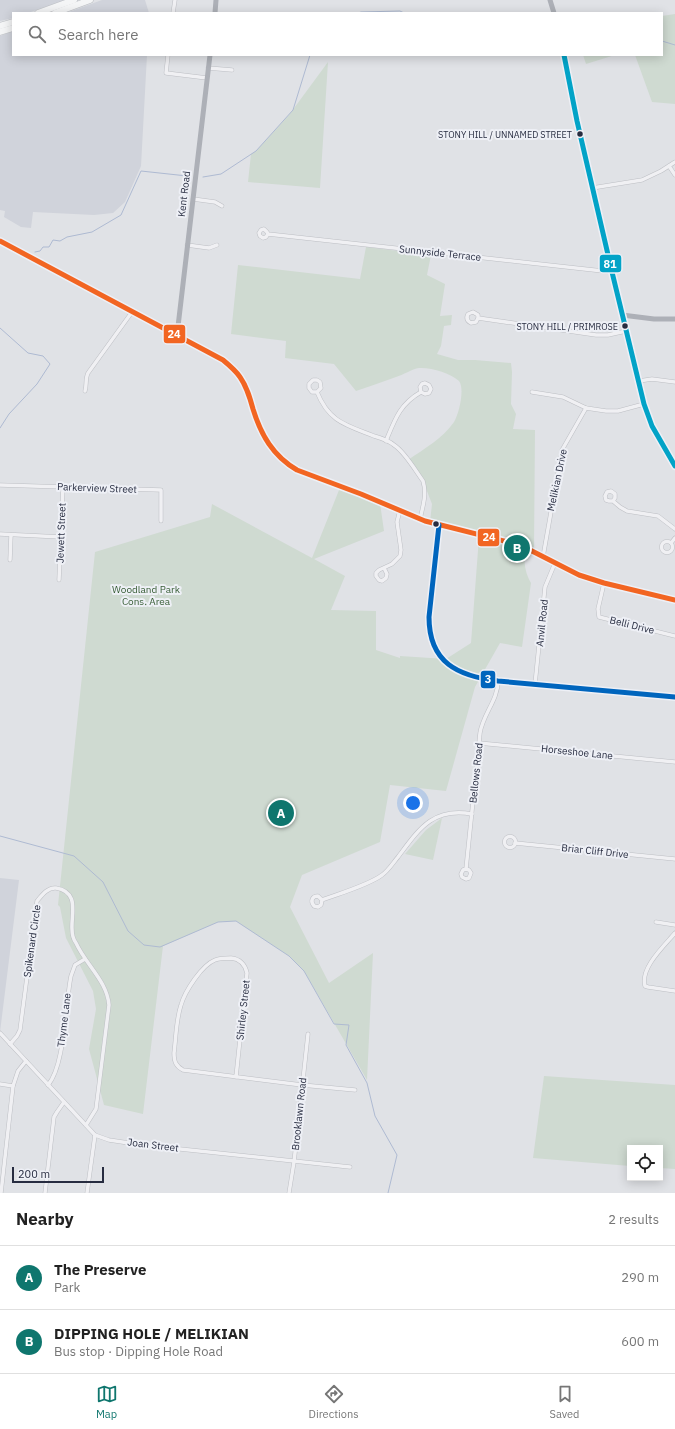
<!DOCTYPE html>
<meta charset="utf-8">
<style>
body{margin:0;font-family:"IBM Plex Sans",sans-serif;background:#f6f6f6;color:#222}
.controls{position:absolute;right:12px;bottom:12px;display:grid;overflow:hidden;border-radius:0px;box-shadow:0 2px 10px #0003}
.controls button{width:36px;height:36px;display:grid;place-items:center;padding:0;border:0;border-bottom:1px solid #e0e0e0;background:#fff;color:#222;font:20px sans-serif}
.scale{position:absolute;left:12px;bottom:10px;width:92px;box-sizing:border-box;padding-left:4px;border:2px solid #272c40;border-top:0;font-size:11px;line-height:14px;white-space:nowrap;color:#272c40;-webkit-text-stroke:3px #eef0f6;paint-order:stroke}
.you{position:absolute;left:413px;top:803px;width:14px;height:14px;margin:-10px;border:3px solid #fff;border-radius:50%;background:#1a73e8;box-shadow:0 0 0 6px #1a73e833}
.badge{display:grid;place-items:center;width:26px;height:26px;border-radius:50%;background:#0f766e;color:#fff;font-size:13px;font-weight:700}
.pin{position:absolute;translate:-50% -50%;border:2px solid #fff;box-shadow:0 1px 4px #0006}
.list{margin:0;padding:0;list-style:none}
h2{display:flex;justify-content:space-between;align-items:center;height:52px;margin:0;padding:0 16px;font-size:17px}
h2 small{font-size:13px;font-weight:400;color:#767676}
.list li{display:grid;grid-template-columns:26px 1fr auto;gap:12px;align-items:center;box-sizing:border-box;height:64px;padding:0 16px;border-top:1px solid #e0e0e0}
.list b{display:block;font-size:15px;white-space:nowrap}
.list p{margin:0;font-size:13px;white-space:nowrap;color:#767676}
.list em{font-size:13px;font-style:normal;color:#767676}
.icon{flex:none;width:22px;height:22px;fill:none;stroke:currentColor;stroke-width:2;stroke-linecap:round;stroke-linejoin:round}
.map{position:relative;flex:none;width:675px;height:1193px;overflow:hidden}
.search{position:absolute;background:#fff;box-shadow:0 2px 10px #0003;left:12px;right:12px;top:12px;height:44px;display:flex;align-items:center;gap:10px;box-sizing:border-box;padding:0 14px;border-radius:0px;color:#767676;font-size:15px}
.sheet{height:180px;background:#fff}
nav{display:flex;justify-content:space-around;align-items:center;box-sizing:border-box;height:56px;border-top:1px solid #e0e0e0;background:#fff;font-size:11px;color:#767676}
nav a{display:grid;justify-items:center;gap:2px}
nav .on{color:#0f766e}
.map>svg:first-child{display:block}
.built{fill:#d0d3db}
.green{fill:#cfdad1}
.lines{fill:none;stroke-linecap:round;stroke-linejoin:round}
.stream{stroke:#aebad2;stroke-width:1}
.street-casing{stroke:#bdbfc4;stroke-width:4.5}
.primary-casing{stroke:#bcbfc4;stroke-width:7}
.street{stroke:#f0f0f3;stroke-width:3.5}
.secondary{stroke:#adb0b7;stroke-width:5}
.primary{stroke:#f4f5f6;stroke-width:6}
.bus-1-casing{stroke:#eef0f6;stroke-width:8}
.bus-2-casing{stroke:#eef0f6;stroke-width:8}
.bus-3-casing{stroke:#eef0f6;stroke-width:8}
.bus-1{stroke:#f26522;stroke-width:5}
.bus-2{stroke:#02a3c7;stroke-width:5}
.bus-3{stroke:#0065bd;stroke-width:5}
.bus-dot{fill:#272c40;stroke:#eef0f6;stroke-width:1.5}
.labels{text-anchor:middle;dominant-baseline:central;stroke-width:4;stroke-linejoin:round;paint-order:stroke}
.bus-label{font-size:9px;fill:#272c40;stroke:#eef0f6;text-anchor:end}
.street-label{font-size:10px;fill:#272c40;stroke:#eef0f6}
.park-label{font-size:10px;fill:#365c34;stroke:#eef0f6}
.line-badge{stroke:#eef0f6;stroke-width:1.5}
.badge-label{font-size:11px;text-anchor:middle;font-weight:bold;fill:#fff}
</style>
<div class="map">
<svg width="675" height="1193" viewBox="0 0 675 1193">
<rect width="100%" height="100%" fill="#e0e2e6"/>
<g class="built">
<path d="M0,0h65l-37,13h-15v5l-13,3z"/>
<path d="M102,0h43l4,13h-83z"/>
<path d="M13,31v24h134l-6,111 -16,36 -12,11 -19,2 -61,-3 -2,16 -10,-1 -17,-10 1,-6 -5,-1v-174z"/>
<path d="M0,878l19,2 -19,152z"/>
</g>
<g class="green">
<path d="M675,14v90l-23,-2 -17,-47h27v-39z"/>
<path d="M583,55h32l-29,9z"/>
<path d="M328,62l-8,126 -72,-6 3,-28 5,-3 33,-36z"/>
<path d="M366,247l65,8 -4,20 18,9 -5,32 12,-1 -1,10 -7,1 -3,20 -4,8 21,6h17l36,3 1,9 -1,32 5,10 -3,15 22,1 -1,120 -9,-2c-1,13 -1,23 6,35l-9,64 -22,-4 -25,44 -29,104 -56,-6 -10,57 -78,33 -12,32 39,76 44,-30 -6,127 -63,-109 -15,-15 -53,-35 -18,1 -55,24 -20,168 -39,-9 -15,-56 7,-40 -3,-18 -27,-53 -6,-31 -2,-2 37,-353 115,-35 2,-13 100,54 29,-73 39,18 4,28 -70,28 31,17 -14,34 45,1v39l24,8v-2l46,3 25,-16 8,-106 -22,-5 -27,-10 2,-18 -7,-18 -17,-26c16,-11 35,-22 46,-38 5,-8 11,-33 5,-41 -8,-8 -29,-14 -40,-13 -7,1 -16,7 -23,9 -13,5 -26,9 -40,14l-22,-27 -49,-6 1,-17 -55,-7 7,-69 122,14z"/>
<path d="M442,818l-9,42 -28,-6 21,-24z"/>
<path d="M544,1076l131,9v84l-15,-1v-20h-30v18l-97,-8z"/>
</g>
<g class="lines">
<g class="stream">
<path d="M358,13l3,-1 39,-1 4,2"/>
<path d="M662,41l13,4"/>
<path d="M203,177l18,-3 35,-23 37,-41 17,-55"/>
<path d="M35,252l5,-1 3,-4h6l4,-7 7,1 7,-4 25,-5 29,-17 20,-44 46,5"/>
<path d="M0,328l28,25 15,3 7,8 -13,20 -28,30 -9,14"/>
<path d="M0,836l74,20 29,26 25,49 16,14 16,2 58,-25 18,-1 53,35 15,15 30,53 15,1 -3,20 21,38 8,33 22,39 -9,38"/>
</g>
<g class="street-casing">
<g id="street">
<path d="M173,13l2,-13"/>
<path d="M168,55l-2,18 41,5"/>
<path d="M208,68l24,2"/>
<path d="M669,166l6,9"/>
<path d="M592,188l50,-8 19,-9 14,-9"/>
<path d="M193,199l22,3 7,4"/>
<path d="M268,234l-2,3 -3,1 -3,-2 -1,-3 2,-3 3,-1 3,3 1,2 344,38"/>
<path d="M187,245l22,3 8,-3"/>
<path d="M478,318l-2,4 -5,1c-4,-2 -5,-5 -3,-9l5,-2 5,3v3l118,17h12l18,-4"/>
<path d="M639,381l13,-2 23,3"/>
<path d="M85,391c2,-6 0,-12 3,-18l44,-61"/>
<path d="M317,392h-5l-3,-4v-4l4,-4h4l3,2 1,6 -4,4c12,30 29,33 57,44 7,2 14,4 20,9 11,7 21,25 29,36 4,13 0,25 -3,38"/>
<path d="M532,392l31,5 23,11 20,3h12l26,-7"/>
<path d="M386,441c9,-22 14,-37 35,-49l-1,-5 2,-3 3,-1 4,2 2,4 -2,4 -4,1 -4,-2"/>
<path d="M0,485l161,5v31"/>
<path d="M613,501l2,-3v-4l-4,-3 -4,1 -2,4 1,4 3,1h4l7,6 7,4 31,5 17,13"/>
<path d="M439,525l-10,92c0,46 29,59 69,64l177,16"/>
<path d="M0,534l61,3"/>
<circle cx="667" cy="547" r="5.5"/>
<path d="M671,543l4,-5"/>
<path d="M543,557l19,-107 24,-42"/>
<path d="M10,560l1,-25"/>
<path d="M384,568l3,6 -1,4 -4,3 -3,-1 -3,-4v-3l3,-3 13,-6 8,-8 1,-6 -4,-28 3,-12"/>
<path d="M59,580l4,-93"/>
<path d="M604,583l-6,26 1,8 76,19"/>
<path d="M535,684l10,-97 10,-24"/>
<path d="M479,743l196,19"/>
<circle cx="510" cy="842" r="5.5"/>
<path d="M515,843l160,16"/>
<path d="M466,869l3,1 2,3 -2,5 -3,1 -4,-2 -1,-3 2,-4 3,-1 14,-136c3,-19 18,-33 18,-52"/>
<path d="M322,900l-1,5 -3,2 -4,-1c-4,-5 -2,-10 4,-10l4,4c16,-6 47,-15 60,-25 6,-4 11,-12 16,-18 21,-28 35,-50 74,-43"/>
<path d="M656,922l19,3"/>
<path d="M675,933c-11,13 -35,35 -30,53l3,1 27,4"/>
<path d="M0,1033l95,102 14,5 33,5 208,22"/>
<path d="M10,1044l7,-8 3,-6 17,-129c5,-6 11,-14 19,-13 24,4 15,26 16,41 0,5 1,10 4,14 10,22 31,38 33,62l-13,104 -10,16"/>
<path d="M236,1077l11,-104c-2,-9 -7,-14 -16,-15 -5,0 -11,0 -16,2 -13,5 -30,31 -34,45 -5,15 -5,33 -7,48 0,9 2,13 9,17l119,15 53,5"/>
<path d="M0,1084l13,2"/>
<path d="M48,1085c17,-20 17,-80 23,-109l4,-11 10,-6"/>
<path d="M1,1193l12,-107 5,-15 8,-10"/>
<path d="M45,1193l9,-76 3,-5 7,-10"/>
<path d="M87,1193l8,-58"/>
<path d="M289,1193l5,-31 14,-128"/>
</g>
</g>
<g class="primary-casing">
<g id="primary">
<path d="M38,13l36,-13"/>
<path d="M55,13l35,-13"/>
<path d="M0,26l13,-4"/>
<path d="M0,32l13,-4"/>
</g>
</g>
<use href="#street" class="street"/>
<g class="secondary">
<path d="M550,0l4,13"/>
<path d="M215,13l1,-13"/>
<path d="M564,55l13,66 35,151 32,132 8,22 23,40"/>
<path d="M0,241l223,119c6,5 13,11 17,17 7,10 10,21 13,32 8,26 20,47 44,61l64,24 64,27 87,22 18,7 49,25 25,8 71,17"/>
<path d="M622,315l32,4h21"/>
<path d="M177,335l33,-280"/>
</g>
<use href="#primary" class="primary"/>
<g class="bus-1-casing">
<path id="bus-1" d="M0,241l223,119c6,5 13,11 17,17 7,10 10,21 13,32 8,26 20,47 44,61l64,24 64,27 87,22 18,7 49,25 25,8 71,17"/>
</g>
<g class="bus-2-casing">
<path id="bus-2" d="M564,55l13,66 35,151 32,132 8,22 23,40"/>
</g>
<g class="bus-3-casing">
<path id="bus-3" d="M439,525l-10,92c0,46 29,59 69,64l177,16"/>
</g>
<use href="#bus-1" class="bus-1"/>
<use href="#bus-2" class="bus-2"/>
<use href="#bus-3" class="bus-3"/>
</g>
<g class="bus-dot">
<circle cx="580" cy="134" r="3.5"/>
<circle cx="625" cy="326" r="3.5"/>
<circle cx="436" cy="524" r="3.5"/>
</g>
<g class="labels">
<g class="bus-label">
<text x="572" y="134">STONY HILL / UNNAMED STREET</text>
<text x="618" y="326">STONY HILL / PRIMROSE</text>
</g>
<g class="street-label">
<text transform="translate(184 194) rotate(-83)">Kent Road</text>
<text transform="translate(440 253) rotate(6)">Sunnyside Terrace</text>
<text transform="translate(557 480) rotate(-78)">Melikian Drive</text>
<text transform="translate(97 488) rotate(2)">Parkerview Street</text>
<text transform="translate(61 533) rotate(-88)">Jewett Street</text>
<text transform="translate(542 623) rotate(-84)">Anvil Road</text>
<text transform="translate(632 625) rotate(14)">Belli Drive</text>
<text transform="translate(577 752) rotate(6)">Horseshoe Lane</text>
<text transform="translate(476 773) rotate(-84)">Bellows Road</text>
<text transform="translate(595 851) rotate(6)">Briar Cliff Drive</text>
<text transform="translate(32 941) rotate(-82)">Spikenard Circle</text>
<text transform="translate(243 1010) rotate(-84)">Shirley Street</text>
<text transform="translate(64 1020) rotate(-83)">Thyme Lane</text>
<text transform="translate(299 1114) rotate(-84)">Brooklawn Road</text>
<text transform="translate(153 1145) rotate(7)">Joan Street</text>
</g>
<g class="park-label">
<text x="146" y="589">Woodland Park<tspan x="146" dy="12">Cons. Area</tspan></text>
</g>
</g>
<g class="line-badge">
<rect x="599" y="254" width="23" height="19" rx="4" fill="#02a3c7"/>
<rect x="163" y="324" width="23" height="20" rx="4" fill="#f26522"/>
<rect x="477" y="528" width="23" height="19" rx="4" fill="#f26522"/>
<rect x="480" y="670" width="16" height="19" rx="4" fill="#0065bd"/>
</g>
<g class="badge-label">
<text x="610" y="268">81</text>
<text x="174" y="338">24</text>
<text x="489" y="541">24</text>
<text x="488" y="683">3</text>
</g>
</svg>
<div class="controls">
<button><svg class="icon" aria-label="locate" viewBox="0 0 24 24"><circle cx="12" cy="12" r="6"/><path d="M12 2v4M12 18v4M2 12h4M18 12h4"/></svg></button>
</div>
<div class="scale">200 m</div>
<div class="you"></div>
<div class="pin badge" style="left:281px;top:813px">A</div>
<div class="pin badge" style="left:517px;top:548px">B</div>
<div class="search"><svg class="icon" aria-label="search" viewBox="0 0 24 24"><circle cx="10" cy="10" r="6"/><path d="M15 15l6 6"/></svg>Search here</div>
</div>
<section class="sheet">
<h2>Nearby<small>2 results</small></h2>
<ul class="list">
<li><span class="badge">A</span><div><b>The Preserve</b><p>Park</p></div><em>290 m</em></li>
<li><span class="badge">B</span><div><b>DIPPING HOLE / MELIKIAN</b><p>Bus stop · Dipping Hole Road</p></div><em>600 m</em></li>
</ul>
</section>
<nav>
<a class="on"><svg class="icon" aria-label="map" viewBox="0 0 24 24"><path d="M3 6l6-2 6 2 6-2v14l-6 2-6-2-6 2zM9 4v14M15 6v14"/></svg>Map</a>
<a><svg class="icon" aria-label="directions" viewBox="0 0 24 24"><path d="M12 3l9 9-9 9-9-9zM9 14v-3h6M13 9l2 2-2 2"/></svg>Directions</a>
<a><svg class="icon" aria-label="saved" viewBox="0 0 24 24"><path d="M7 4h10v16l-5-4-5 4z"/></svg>Saved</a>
</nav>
